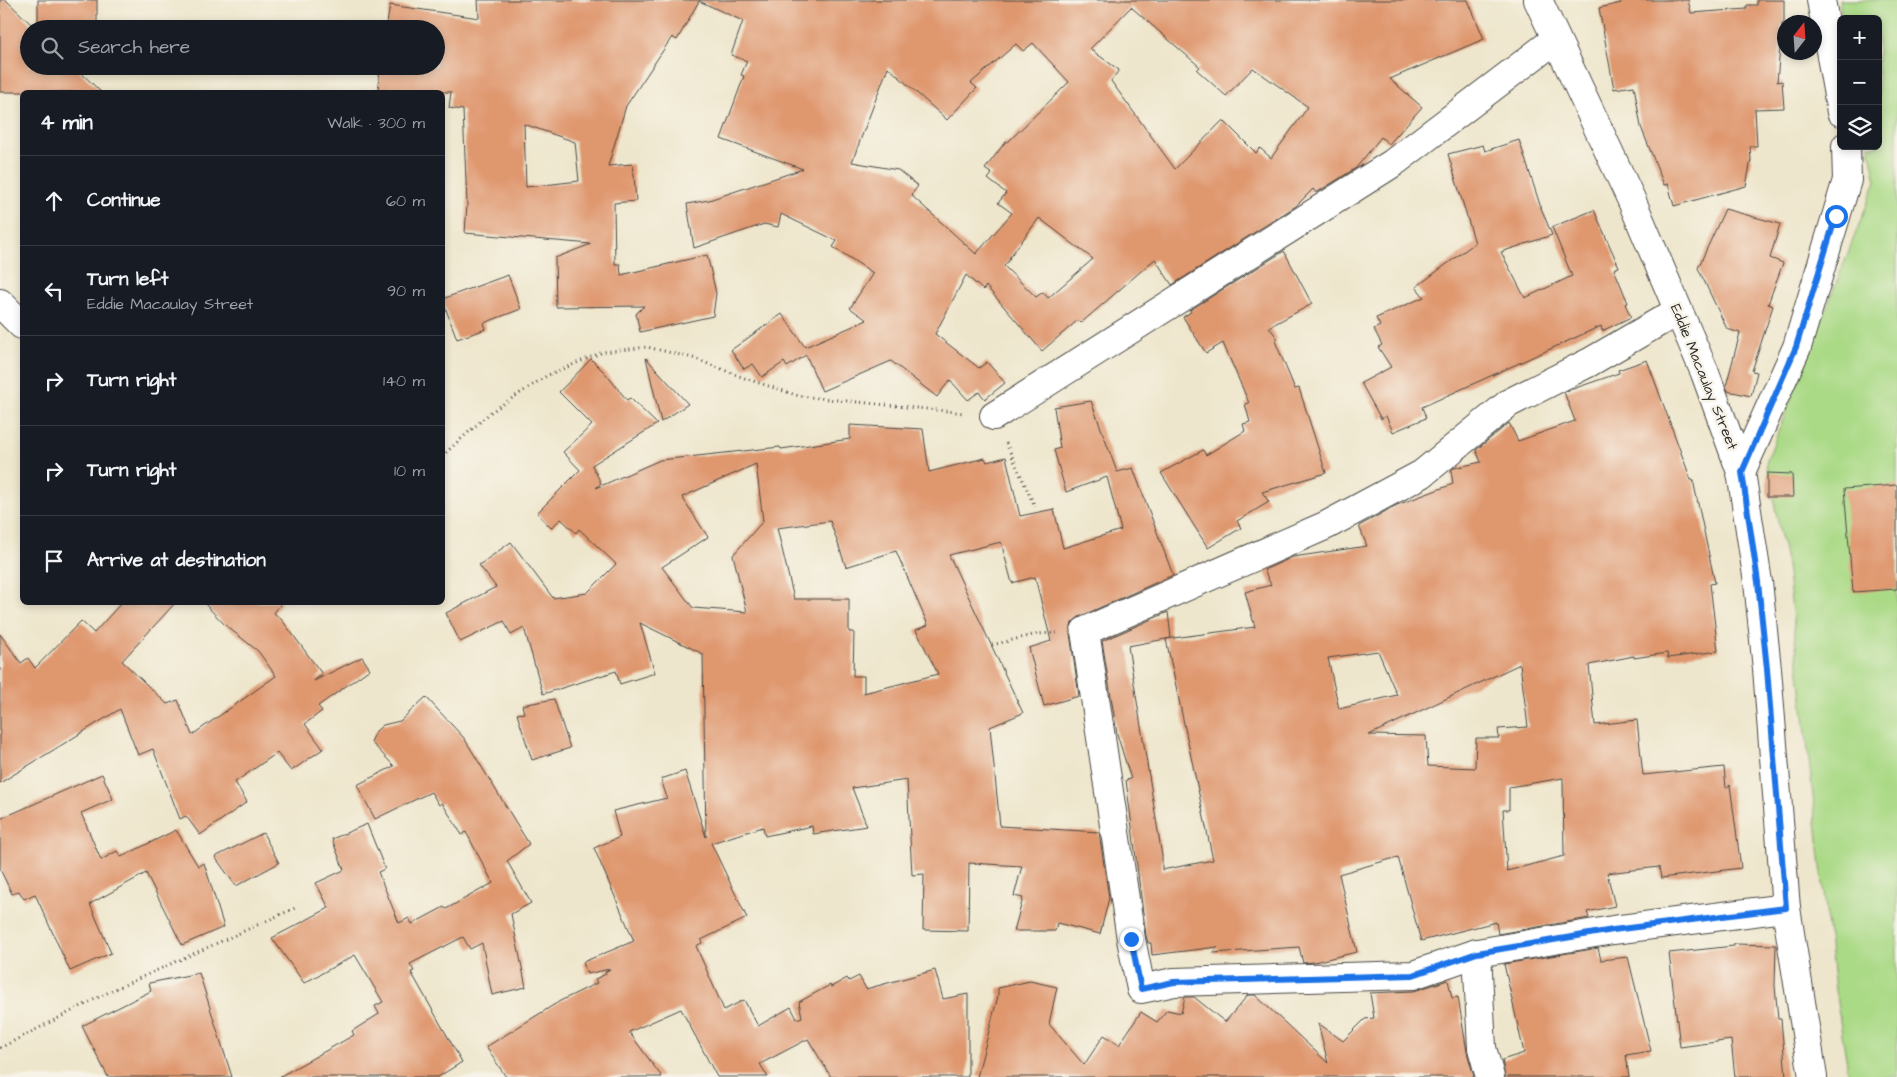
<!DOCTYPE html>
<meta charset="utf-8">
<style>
body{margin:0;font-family:"Architects Daughter",sans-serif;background:#242831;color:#f1f3f6}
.controls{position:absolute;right:15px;top:15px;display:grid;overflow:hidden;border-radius:8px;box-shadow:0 2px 8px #0003}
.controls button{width:45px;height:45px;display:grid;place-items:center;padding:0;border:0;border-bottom:1px solid #363941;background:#171b24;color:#f1f3f6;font:25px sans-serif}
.compass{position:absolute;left:1777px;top:15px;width:45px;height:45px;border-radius:50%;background:#171b24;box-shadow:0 2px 8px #0003;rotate:17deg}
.stop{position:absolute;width:15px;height:15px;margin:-11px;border:4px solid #1a73e8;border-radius:50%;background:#fff}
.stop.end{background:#1a73e8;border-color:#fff;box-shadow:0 1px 5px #0008}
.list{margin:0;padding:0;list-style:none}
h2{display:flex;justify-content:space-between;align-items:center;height:65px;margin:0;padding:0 20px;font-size:21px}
h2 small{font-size:16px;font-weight:400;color:#9ea1a6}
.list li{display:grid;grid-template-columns:32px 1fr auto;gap:15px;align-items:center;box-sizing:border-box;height:90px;padding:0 20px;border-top:1px solid #363941}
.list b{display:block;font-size:19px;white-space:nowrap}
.list p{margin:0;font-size:16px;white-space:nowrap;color:#9ea1a6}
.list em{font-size:16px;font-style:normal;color:#9ea1a6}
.icon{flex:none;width:28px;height:28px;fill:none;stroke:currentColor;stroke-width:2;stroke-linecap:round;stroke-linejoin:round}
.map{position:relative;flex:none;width:1897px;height:1077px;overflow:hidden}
.search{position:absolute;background:#171b24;box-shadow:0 2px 8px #0003;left:20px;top:20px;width:425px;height:55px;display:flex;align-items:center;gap:12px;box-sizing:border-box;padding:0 18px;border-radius:28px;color:#9ea1a6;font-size:19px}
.panel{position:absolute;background:#171b24;box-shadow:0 2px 8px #0003;left:20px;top:90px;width:425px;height:515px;border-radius:8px}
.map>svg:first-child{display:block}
.green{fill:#abda87;stroke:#6b8259}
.building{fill:#df976e;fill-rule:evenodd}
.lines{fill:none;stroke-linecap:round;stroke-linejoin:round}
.minor-casing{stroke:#484743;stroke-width:30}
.path{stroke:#484743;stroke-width:3;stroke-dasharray:1 4;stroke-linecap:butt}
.minor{stroke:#fff;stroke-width:28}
.route{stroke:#1a73e8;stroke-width:6}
.labels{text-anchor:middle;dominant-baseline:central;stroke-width:5;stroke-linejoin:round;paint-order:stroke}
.street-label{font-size:15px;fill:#2b2b2b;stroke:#f7f3e8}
</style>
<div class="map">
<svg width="1897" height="1077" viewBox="0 0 1897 1077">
<rect width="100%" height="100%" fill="#f7f3e8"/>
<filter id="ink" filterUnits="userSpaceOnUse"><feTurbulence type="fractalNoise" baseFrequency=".02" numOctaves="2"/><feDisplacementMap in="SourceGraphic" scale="10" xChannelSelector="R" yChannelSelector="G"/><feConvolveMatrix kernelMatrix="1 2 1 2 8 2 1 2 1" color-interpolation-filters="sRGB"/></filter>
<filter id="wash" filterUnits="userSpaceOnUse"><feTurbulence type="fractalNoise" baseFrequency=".0096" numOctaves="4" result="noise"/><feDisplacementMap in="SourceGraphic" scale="20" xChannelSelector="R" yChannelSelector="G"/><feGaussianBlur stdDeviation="1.12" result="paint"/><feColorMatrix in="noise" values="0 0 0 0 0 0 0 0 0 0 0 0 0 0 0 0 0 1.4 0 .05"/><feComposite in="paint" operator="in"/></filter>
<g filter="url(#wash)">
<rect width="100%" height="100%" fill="#eee6cc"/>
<path class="green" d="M1839,0h58v1077h-48l-14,-87 -48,-424 -21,-103 110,-282 -7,-35h9v-127h-35z"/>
<g id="blocks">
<g class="building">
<path d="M0,0h6l30,29h-7v37h45l27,26h-101z"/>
<rect x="38" y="0" width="59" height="29"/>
<path d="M478,0h990l16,39 -94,40 32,28 -33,37 -8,-7 -25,31 -40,25 -3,-4 -17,17 -124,79 -17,-26 -74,64 -3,-3 -36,31 -56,-65 -3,4 -17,-15 -31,59 44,34 8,-6 18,21 -20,16 -6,-7 -11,8 -18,-20 -13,17 -46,-36 -69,30 -16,-36 -19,12 -3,-5 -22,15 -9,-13 -9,5 -13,-19 51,-36 23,33 62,-27 -17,-12 23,-35 -40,-26 4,-6 -56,-27 -3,13 -14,-3 -70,24 -7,-44 22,-4 94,-31 -82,-30 23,-63 -3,-1 6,-14 -16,-6 12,-34 -44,-20 -22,39 -5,-3 -46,69 -18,60 25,-2 3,37 -22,2 1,61h5l1,11 86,-20 9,38 -3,23 -73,16 -4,-18 8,-8 -88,1 -1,-49 36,-14 -126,-11 2,-29 -4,-94 -14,-2 2,-16h-73l2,-26h56v-37h-50l4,-24 89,13zM1131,7l69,60 -3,3 29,26 27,-28 55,39 -37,51 -11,-10 -4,5 -33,-33 -48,49 -64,-88 8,-11 -29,-21zM1033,43l36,39 -61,60 -2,-1 -21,28 7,5 -4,5 18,14 -8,10 14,10 -36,41 -65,-59 7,-9 -20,-16 -46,-8 36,-95 59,53 30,-32 -6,-5 45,-39 7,7zM524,124l51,18 4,39 -53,6zM1039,218l54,41 -45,39 -5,-6 -7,5 -32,-31 6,-7 -1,-1z"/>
<path d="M1620,0h68l3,13 56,-4v-4h10v-5h27v24h-2l-5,58 5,-1 2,27 -29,1 2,37h-7l1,14 -5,26 -72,20 -6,-22 -4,1 -23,-58 -7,-41 -20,3 -15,-81 22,-5z"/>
<path d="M1519,140l22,68 11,27 -51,17 24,46 47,-22 -20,-49 42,-17 25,57 -5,2 14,34 -3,1 6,13 -29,14 -1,-5 -179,81 4,11 -33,14 -7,-16 -5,3 -20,-36 30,-16 -13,-20 4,-2 -8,-16 6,-3 -4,-8 48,-21 -8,-10 59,-44 -27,-89 35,-9 2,6z"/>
<path d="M1725,209l55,15 -10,34 13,5 -15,41 5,2 -21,65 5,1 -6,24 -23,-5 -2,-5 14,-53 -13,-4 -29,-61z"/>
<path d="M1284,251l28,53 -43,23 9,12 -3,2 20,48 4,-1 27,85 -64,19 7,10 -32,19 4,7 -33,20 -47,-75 42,-23 3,5 39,-24 -2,-7 7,-2 -5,-18 4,-1 -26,-60 -17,10 -23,-36 8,-5 -1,-2z"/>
<path d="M508,275l13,34 -37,14 2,6 -29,10 -15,-40z"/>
<path d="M646,358l42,46 -27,18z"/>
<path d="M591,359l14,14 22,27 3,-2 27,26 -65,41 9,18 -5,5 64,-28 120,-13 1,2 69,-10v-14l73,4 6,43 56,-14 2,4 19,-5 14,59 34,-7 9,39 58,-18 -14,-53 -41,15 -12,-42 6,-2 -6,-41 37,-6 26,71 16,-4 40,107 -94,42 -7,6 -2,10 9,63 -35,10 -15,-58 22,-7 -16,-64 -23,6 -11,-41 -52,13 74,158 -33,14 10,99 99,6 10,66 -9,36 -43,-11 -2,8h-41l9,-33 -9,-2 8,-30 -53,-3 -1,68 -45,-1 1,-56 -12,1 -5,-95 -55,8 15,38 -54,8 -1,-8 -47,10 -2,-9 -52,16 36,75 -46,22 1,3 -6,3 28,64 20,-10 14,26 33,-19 6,12 5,-2 -3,-15 31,-17 1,2 16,-9 2,3 10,-5 7,13 69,-19 8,29 25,-5v83h-137l-23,-38 -48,25 8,13h-51l-36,-68 -52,23 33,45h-156l-20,-30 74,-46 37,-18 -2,-4 11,-5 -1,-2 5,-3 -23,5 -4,-12 51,-21 -40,-93 26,-11 -7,-26 54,-13 -6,-19 24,-8 21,66 -3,-183 -63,-31 15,50 -35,11 -4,-13 -73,23 -19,-66 -13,7 -7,-14 -44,21 -14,-29 50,-26 -17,-22 32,-23 42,56 34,-5 29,-29 -37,-35 -3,4 -15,-14 -10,9 -14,-15 43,-43 -17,-18 29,-27 -33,-33zM756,464l7,57 -30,34 14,57 -54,-4 -31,-41 46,-30 -26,-40zM830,521l16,46 50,-16 32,74 -12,5 22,44 -74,19v-17h-11l1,-44h-5v-33h-55l-17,-71z"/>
<path d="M1647,360l44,120h2l22,103 -5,1 8,67 -50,7 -1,-5 -33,5v-2l-45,9 6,60 42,-5 6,55 81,-8 2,21 4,-3 11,83 -80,10 -2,-11 -52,6 8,33 -28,6 2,6 -91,16 -2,-12 -75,19 -23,-84 -59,17 18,78 -43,10 -11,1 -4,-16 -86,6 5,-6 -66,8 -1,-12h-3l-2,-7 -20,-156 5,-1 -14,-45 -15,-93 66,-29 3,26 -43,8 34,210v14l51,-10 -47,-221 89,-12 -10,-35 26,-7 -7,-15 29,-13 74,-11 -8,-20 38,-21 56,-21 -2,-13 3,-3 27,-6 -5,-12 33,-27 9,18 57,-20 -11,-29 55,-19 -1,-3zM1378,651l19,44 -58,14 -11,-51zM1520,664l8,63 -30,2 1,9h-23l-1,30 -47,-2 -2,-30 -57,-1zM1563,778l1,78 -57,15 -4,-61h6v-23z"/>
<path d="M1767,473l25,1 1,23h-26z"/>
<path d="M1897,485v104l-44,3 -9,-103z"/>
<path d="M122,602h54l-54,59 45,43 11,-4 14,35 84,-59 -18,-25 -33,-26 -22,-23h79l-8,11 8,7 40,54 -8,7 48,-24 8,12 -52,37 4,5 -17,13 18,25 -32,22 -14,-18 -42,29 12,20 -47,33 -14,-19 -6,3 -27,-70 -15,6 -18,-46 -120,74v-149l21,29 7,-5 7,10 46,-47 13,12z"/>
<path d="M426,697l38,41 65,106 -22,17 24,42 -20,11 15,73 -34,8 -10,-52 -12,6 -7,-12 -53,27 4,7 -3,1 51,90 -24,15h-159l75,-42 -2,-4 27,-17 -4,-8 8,-4 -28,-47 -51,28 -32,-45 57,-30 -13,-25 28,-13 -12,-31 35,-15 18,45 -7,3 21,51 10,-5 3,6 32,-17 2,2 47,-26 -27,-51 -4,3 -20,-32 -3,2 -8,-13 -56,27 -18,-34 37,-19 -23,-24 5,-11 7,-6 17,-4z"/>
<path d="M554,699l16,49 -38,12 -15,-46 7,-1 -2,-8z"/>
<path d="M102,774l11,25 -32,14 20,47 16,-9 4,6 55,-27 22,36 6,-3 20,64 -42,18 -36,-72 -56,31 21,49 -41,18 -35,-77 -11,5 -5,-8 -7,3 -12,-25v-50z"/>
<path d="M263,833l16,30 -43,23 -21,-29z"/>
<path d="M1734,944l42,1 -1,41 3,33h3l5,58h-51l-4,-37 -51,7 -11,-94 65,-7z"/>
<path d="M1598,948l3,12 27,-3 23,94 -25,4 3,22h-124l-3,-17 22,-7 -20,-89z"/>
<path d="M199,973l33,104h-124l-26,-51 69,-35 -2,-8z"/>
<path d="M1448,980l4,18 6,-1 9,55 7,25h-497l21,-81v-8l32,-7 27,6 -8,37 35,41 20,-30 15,10 22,-33 16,10 10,-12 14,3 4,-16h9l31,25 23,-27h7l73,68 -10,-40 25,18 22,-22 9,-1 -4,-25 44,-2z"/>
</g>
</g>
</g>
<g filter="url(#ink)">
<use href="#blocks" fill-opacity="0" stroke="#484743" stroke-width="1"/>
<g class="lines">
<g class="minor-casing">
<g id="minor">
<path d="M1538,0l93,199 74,174 36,99 17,110 9,87 19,239 27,169"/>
<path d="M1821,0l20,112"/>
<path d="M0,303l22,22"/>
<path d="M1678,311l-88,51 -81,41 -87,71 -95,51 -242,106 46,308 10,50 33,-7 239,-7 64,-22 136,-23 173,-22"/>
<path d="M994,416l399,-253 163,-124"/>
<path d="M1741,472l56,-125 50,-167 -1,-34"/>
<path d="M1477,953l5,95 8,29"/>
</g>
</g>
<g class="path">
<path d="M1006,443l29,64"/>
<path d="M442,456l49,-44 57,-37 55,-23 44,-5 46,11 54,21 52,17 166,17"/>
<path d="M992,645l45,-11 20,-1"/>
<path d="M0,1048l111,-57 184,-83"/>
</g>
<use href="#minor" class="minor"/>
</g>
</g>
<g class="lines" filter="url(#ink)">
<path class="route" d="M1131,939l10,50 33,-7 239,-7 64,-22 136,-23 173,-22 -19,-239 -9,-87 -16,-110 54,-125 40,-131"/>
</g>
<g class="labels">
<g class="street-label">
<text transform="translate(1704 377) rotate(68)">Eddie Macaulay Street</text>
</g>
</g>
</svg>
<div class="controls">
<button>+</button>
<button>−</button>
<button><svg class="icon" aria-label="layers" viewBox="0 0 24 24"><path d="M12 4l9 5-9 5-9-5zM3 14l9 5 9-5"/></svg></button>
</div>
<svg class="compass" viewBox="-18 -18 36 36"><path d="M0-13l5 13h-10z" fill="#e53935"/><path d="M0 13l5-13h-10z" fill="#9ea1a6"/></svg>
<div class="stop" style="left:1836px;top:216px"></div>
<div class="stop end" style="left:1131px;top:939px"></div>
<div class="search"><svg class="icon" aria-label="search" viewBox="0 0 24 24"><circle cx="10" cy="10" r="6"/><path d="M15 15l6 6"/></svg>Search here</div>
<section class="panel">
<h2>4 min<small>Walk · 300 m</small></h2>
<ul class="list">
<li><svg class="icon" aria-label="ahead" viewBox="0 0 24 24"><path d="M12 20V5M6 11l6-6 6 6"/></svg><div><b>Continue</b></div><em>60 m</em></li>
<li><svg class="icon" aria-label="left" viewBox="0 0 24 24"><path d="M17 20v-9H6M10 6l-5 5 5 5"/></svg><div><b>Turn left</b><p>Eddie Macaulay Street</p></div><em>90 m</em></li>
<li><svg class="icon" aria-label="right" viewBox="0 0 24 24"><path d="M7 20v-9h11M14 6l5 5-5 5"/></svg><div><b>Turn right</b></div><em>140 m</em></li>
<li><svg class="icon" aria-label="right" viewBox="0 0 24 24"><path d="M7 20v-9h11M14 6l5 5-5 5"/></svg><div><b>Turn right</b></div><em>10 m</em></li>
<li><svg class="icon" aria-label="arrive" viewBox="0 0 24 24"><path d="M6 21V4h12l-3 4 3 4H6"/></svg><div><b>Arrive at destination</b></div></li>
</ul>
</section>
</div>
